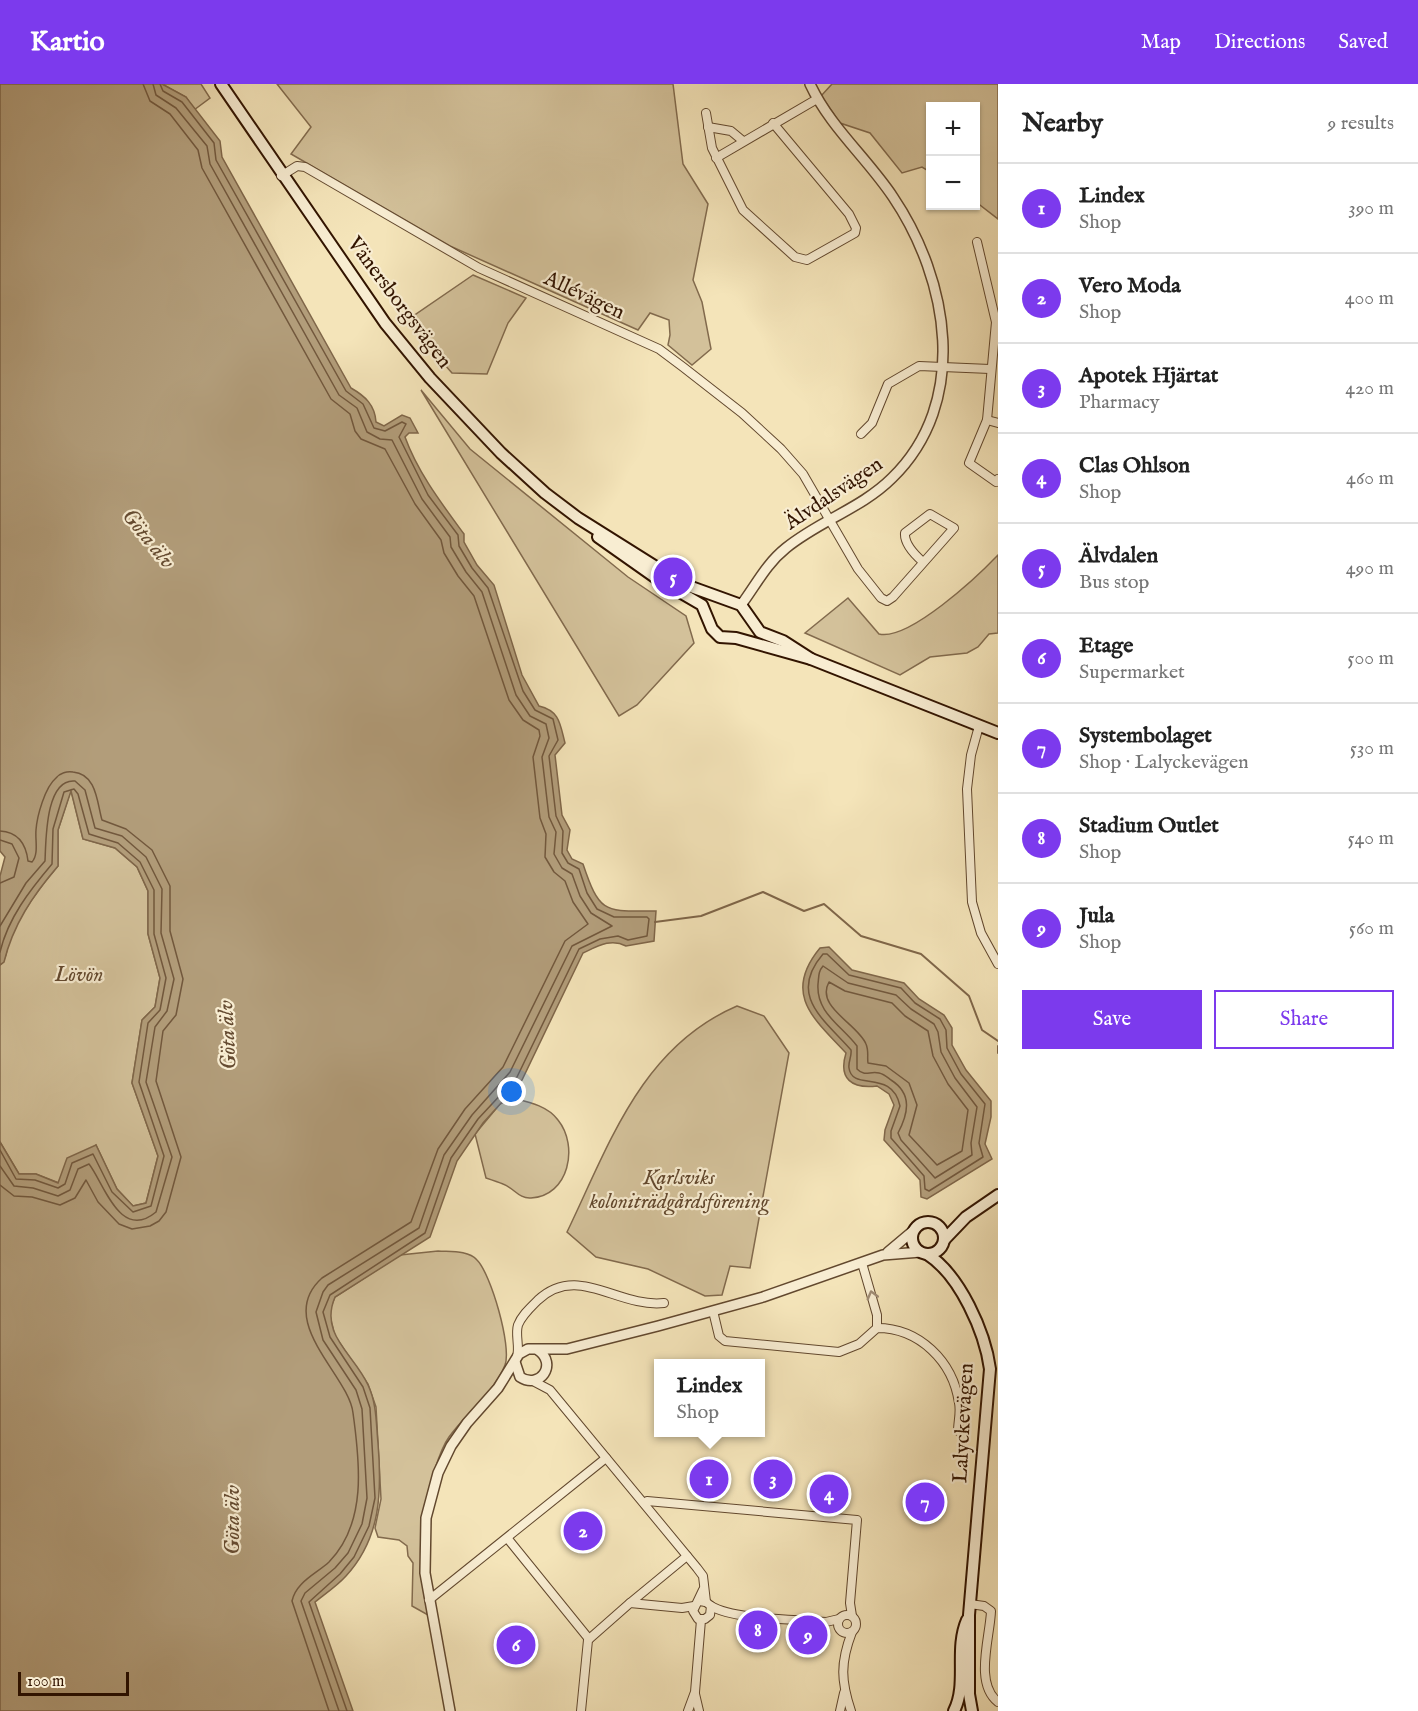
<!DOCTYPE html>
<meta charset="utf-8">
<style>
body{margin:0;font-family:"IM FELL English",serif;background:#f6f6f6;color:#222}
.controls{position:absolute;right:18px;top:18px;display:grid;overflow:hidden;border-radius:0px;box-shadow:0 2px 4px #0004}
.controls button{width:54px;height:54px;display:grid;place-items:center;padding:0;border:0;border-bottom:2px solid #e0e0e0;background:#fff;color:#222;font:30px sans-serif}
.scale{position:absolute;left:18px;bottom:15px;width:111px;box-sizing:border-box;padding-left:6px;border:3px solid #321400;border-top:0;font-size:16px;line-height:21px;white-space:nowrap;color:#321400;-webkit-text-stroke:4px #f8edd2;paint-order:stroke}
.you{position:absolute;left:512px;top:1008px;width:21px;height:21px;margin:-15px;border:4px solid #fff;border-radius:50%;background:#1a73e8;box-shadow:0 0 0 9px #1a73e833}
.badge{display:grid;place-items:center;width:39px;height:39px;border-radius:50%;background:#7c3aed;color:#fff;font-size:20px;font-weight:700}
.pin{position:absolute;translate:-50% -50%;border:3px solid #fff;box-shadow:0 2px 6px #0006}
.popup{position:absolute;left:654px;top:1275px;width:111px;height:78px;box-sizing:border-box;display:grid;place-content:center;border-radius:0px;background:#fff;filter:drop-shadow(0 2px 4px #0005);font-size:20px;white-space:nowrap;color:#767676}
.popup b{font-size:22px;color:#222}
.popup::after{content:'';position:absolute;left:50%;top:100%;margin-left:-12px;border:12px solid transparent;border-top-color:#fff}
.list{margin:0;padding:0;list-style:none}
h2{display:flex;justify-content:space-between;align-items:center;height:78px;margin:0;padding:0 24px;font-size:26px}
h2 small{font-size:20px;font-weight:400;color:#767676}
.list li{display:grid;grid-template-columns:39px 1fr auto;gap:18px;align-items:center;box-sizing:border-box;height:90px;padding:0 24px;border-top:2px solid #e0e0e0}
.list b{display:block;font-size:22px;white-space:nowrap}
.list p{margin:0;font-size:20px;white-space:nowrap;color:#767676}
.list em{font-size:20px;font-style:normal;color:#767676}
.actions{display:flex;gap:12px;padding:18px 24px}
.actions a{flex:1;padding:14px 0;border:2px solid #7c3aed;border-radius:0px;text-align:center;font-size:21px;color:#7c3aed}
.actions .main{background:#7c3aed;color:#fff}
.map{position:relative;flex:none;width:998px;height:1627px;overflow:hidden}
header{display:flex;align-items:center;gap:36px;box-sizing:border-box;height:84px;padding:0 30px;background:#7c3aed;color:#fff}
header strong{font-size:28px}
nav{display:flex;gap:33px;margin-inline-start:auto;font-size:21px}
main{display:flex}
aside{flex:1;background:#fff}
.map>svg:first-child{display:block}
.green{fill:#d3c19a;stroke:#826a4d;stroke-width:1.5}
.water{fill:#b29d7a;stroke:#7f6649;stroke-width:1.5}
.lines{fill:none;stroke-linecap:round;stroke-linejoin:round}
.shore{stroke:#72583d;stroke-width:1.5}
.stream{stroke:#7f6649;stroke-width:2}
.minor-casing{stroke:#62482e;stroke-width:10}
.tertiary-casing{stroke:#62482e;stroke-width:12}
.secondary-casing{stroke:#321400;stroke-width:14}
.minor{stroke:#f8edd2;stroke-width:8}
.tertiary{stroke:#f8edd2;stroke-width:9}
.secondary{stroke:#f8edd2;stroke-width:10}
.oneway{stroke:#9f8b74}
.labels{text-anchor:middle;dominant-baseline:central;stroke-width:4.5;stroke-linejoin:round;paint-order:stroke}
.street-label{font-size:21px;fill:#321400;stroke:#f8edd2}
.park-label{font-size:21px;font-style:italic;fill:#62482e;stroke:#f8edd2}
.water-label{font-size:22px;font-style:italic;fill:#654b31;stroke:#f8edd2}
</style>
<header>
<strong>Kartio</strong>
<nav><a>Map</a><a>Directions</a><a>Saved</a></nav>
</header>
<main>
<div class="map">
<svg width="998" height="1627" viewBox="0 0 998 1627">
<rect width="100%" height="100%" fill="#f4e4b9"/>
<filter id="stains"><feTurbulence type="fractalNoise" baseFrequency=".00333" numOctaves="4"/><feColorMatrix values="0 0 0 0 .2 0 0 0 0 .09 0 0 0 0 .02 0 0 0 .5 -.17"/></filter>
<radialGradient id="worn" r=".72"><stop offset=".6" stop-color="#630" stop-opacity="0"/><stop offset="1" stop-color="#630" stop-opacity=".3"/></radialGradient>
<g class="green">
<path d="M162,0h39l9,14 -16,12 -8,-13z"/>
<path d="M277,0h396l10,80 25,40 -15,76 9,22 9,47 -19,16 -24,-20 2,-10 -1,-15 -19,-7 -12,17 -188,-84 -159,-92 20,-27z"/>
<path d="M832,0h166v135l-22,-17v-96h-46v66l-8,-5 -20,6 -32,-40 -30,-10 -19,-27z"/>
<path d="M473,191l53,23 -18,25 -21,51 -35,-1 -46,-52z"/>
<path d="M421,306l49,59 158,128 58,39 8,27 -57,62 -18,11z"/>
<path d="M998,471v78l-9,1 -11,13 -11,6 -37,4 -30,18 -95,-42 43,-35 31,36c30,7 99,-58 119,-79z"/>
<path d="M71,706l12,49 32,9 22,19 11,24v43l12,44 -5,29 -13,13 -10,63 26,73 -12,47 -13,3 -16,-17 -21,-44 -37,38 -23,-9h-17l-19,-32v-177c8,-7 7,-22 11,-31 13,-25 29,-47 47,-68v-36z"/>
<path d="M737,922l27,10 25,37 -39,215 -20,-2 -8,29 -17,1 -57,-27 -52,-12 -29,-25c42,-87 74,-185 170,-226z"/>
<path d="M513,1014c16,4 35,8 45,22 21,26 11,76 -27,78 -12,1 -17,-10 -28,-14 -5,-2 -11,-4 -17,-6l-11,-44 25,-30z"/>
<path d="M438,1167c12,1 30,-1 39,9 14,14 35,87 28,105 -11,28 -39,48 -56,72 -8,11 -12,26 -16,38 -15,48 -16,92 -5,140l-16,-9 1,-43 -5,-7 -1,-10 -8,-6 -21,-3 -3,-9 6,-29 -5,-92 -8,-23 -33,-48 -6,-24 6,-15 65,-42z"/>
</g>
<g class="water">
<path d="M0,0h162l24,13 34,44 2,16 129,231c14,8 24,17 25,34l8,4 18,-11 8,3 8,15h-9l-4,4c13,36 37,67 59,97v8l13,23 17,20 28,90 17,31c21,5 21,18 26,37l-10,12 7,60 8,15 -3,20 5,9 11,5c17,51 22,47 73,47l-2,30 -28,5c-15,-8 -28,0 -43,7l-61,127 -39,43 -26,38 -27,76 -95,60c-16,38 19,57 33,88 9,19 8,39 10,58 4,49 3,95 -32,133 -9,10 -21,18 -31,26l38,109h-353v-569l19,32h17l22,9 9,-25 29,-13 21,44 16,17 13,-3 12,-47 -26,-73 10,-63 13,-13 5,-29 -12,-44v-43l-11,-24 -22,-19 -32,-9 -12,-48 -13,39v36c-25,29 -45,59 -54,96l-4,3v-89l5,-19 -5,-6z"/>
<path d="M829,863l23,23 52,13 15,16 25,16 8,13v17l14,25 25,31v16l-6,27 7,15 -65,40 -6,-2 -1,-17 -36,-40 1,-10 9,-25 -5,-11 -12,-8c-25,3 -39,-7 -31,-33 -32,-34 -64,-59 -26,-105z"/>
</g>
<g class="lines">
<g class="shore">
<path d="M143,0l7,17 20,13 28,36 4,18 129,231 19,15 5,17 6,8 24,10 30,55 26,36 3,13 14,23 16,20 35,104 14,20 16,10 1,6 -7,21 7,61 6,16 -1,23 9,15 11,9 8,21 15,22 -23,17 -62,126 -38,42 -27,40 -27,73 -89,56c-48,43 27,97 31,135 7,50 14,110 -24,149 -13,12 -33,20 -37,39l37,110"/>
<path d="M153,0l3,11 20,13 31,38 3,18 129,231 18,13 10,24 13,7 12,1 30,59 28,38 1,10 15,25 16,20 34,103 14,21 16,8 3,14 -7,19 7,60 7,15 -2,22 8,14 10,6 8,22 11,17 21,13 -40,20 -62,126 -38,43 -28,40 -25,73 -91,57 -5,7 -7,20 7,28 33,50 6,19 5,89 -5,26 -14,29 -13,15 -30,25 -4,8 38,110"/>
<path d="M160,0l3,7 19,11 32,41 2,17 130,231 17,13 11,24 11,3 17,-9 4,2 -7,13 29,58 30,40 1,11 13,22 16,20 35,103 12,19 18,9 5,21 -9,16 7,60 7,15 -1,22 6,10 11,6 8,24 10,16 17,8h33l2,2 -2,17 -19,4 -10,-4 -18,3 -21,10 -62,128 -39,42 -27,39 -26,75 -95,62 -7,17 7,25 33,50 7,21 5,90 -6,28 -15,31 -14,17 -31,28 38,109"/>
<path d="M0,747c18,1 26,13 28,30l4,1c7,-8 3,-22 4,-32 1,-14 9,-43 20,-52 4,-5 11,-7 17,-6 24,2 24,31 29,48l24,9 26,21 18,36v45l13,48 -7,36 -13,16 -7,50 25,76 -15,55 -7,9 -9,5 -18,3 -13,-5 -21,-22 -12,-22 -11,18 -15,7 -28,-8 -18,-1 -14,-11"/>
<path d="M0,756l12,4 7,14 -5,19 -14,6"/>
<path d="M0,842l26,-43 19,-22c1,-19 0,-83 30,-80l10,9 10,38 27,8 24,21 16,32 -1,44 13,46 -7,32 -12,16 -9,55 26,75 -16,55c-36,30 -52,-29 -67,-48l-11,5 -8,21 -12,6 -25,-8 -19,-2 -14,-20"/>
<path d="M0,868c8,-34 30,-62 52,-88l1,-35 11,-37 10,-3 4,5 11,40 29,9 22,19 14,28v44l12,44 -6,32 -12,13 -9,59 25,74 -13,50 -18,6 -21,-20 -19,-38 -21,9 -7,21 -7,4 -23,-8 -19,-1 -16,-29"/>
<path d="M823,870h4l22,21 52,13 14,15 25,16 6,11 1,18 14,26 24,30 -6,39 4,14 -54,34 -4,-2 -1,-13 -33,-38v-7l9,-25c-8,-38 -48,-14 -51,-38 -1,-6 3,-12 2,-18 -26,-30 -64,-54 -28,-96z"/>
<path d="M823,882l25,17 48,12 15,14 23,15 4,8 3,20 14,26 22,29 -6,36 1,12 -37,23 -34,-38 -3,-7c10,-19 15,-39 -7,-53 -4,-3 -7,-6 -12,-7 -10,-2 -14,4 -22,-4v-23c-16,-21 -41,-33 -39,-62 1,-8 0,-12 5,-18z"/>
<path d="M829,898l16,9 47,12 13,13 23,15 5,25 15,28 20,26 -6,41 -25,14 -28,-30 8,-30 -8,-22 -23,-17 -18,-3c-1,-6 1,-12 -2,-19 -8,-20 -51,-37 -37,-62z"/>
</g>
<g class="stream">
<path d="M655,838l46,-6 62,-24 41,19 20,-7 37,32 60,18 48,42 13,34 16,11"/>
<path d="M998,962v7"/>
</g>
<g class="minor-casing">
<g id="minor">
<path d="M706,29l6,35 31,62 52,47 12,3 48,-27 1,-5 -7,-14 -76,-91"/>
<path d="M708,43l23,4 12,10"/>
<path d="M716,74l101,-59"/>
<path d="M281,92l16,-10 8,1 174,101 180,81 24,18 59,46 39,36 22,25 55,95 23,29 6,3 6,-4 61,-69 -24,-14 -25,19c-1,11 10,22 18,29"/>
<path d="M977,158l19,80 -9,98 -18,43 27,19 2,-3"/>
<path d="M987,336l11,3"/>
<path d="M861,350l11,-11 16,-39 31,-18 71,3"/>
<path d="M979,642l-8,29 -4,34 5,113 9,31 17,31"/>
<path d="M862,1179l15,52v13"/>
<path d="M713,1227l6,25 6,5 114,11 20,-8 18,-16c42,0 76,33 82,75 2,9 -1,19 -1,28"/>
<path d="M517,1273c3,-11 -2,-22 1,-32 4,-10 12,-17 20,-25 40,-37 79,8 126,3"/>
<path d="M533,1297l17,9 147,178 6,8 3,26"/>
<path d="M644,1419l3,-2 210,19 -7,83 2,13"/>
<path d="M508,1455l81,100"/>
<path d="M429,1516l177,-142"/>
<path d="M699,1517l7,1 5,4 -1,9 -5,4h-7l-5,-8 10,-21"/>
<path d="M630,1519l57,-47"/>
<path d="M970,1520l14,2 7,5c-1,27 -17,72 7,91"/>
<path d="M711,1522c23,14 86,13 115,16l13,-3"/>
<circle cx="847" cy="1540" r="9"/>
<path d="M695,1610l4,17"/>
<path d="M581,1627l7,-71 42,-37 52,5 12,-2"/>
<path d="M688,1627l7,-19 6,-72"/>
<path d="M840,1627l4,-18"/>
<path d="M851,1627c-10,-30 -11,-48 1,-79"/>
</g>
</g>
<g class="tertiary-casing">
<g id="tertiary">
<path d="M741,521c15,-20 25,-41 45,-57 33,-27 76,-40 106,-70 78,-76 57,-198 1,-281 -26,-39 -63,-70 -83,-113"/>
<path d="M888,1168l25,-21"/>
<path d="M515,1278l5,15c20,13 38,-13 18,-27"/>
<path d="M450,1627l-25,-138 1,-55 12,-45 13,-27 16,-23 31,-35 21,-34 9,-5h39l91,-23 105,-29 120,-42 38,-3"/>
</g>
</g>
<g class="secondary-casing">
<g id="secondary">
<path d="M221,0l164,239 45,55 71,75 44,40 33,25 105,66 58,21 19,27 23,9 28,18"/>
<path d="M598,453l61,43 43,25 10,24 8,8 16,1 75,21 187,74"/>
<circle cx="928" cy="1154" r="16"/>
<path d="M944,1156l22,-23 32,-22"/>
<path d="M927,1170c33,21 58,78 63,115l-21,246v79l3,17"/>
<path d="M954,1627c14,-28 0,-61 13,-91"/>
</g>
</g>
<use href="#minor" class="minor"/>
<use href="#tertiary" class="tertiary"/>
<use href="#secondary" class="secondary"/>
</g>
<defs><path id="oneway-chevron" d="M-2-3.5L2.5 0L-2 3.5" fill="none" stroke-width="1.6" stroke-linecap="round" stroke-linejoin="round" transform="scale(1.5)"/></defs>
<use class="oneway" href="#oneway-chevron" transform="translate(872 1211) rotate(-105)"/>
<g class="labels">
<g class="street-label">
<text transform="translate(584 212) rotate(25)">Allévägen</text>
<text transform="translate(399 219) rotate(53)">Vänersborgsvägen</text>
<text transform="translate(834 410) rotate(-34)">Älvdalsvägen</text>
<text transform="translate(964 1339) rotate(-87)">Lalyckevägen</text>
</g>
<g class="park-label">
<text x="79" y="891">Lövön</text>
<text x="679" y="1094">Karlsviks<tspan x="679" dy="24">koloniträdgårdsförening</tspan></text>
</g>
<g class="water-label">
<text transform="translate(148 455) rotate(51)">Göta älv</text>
<text transform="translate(228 951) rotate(-93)">Göta älv</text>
<text transform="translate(233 1436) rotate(-90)">Göta älv</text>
</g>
</g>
<rect width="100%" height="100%" filter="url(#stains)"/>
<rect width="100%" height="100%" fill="url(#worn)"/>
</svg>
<div class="controls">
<button>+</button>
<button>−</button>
</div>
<div class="scale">100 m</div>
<div class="you"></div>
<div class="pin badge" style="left:709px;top:1395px">1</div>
<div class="popup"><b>Lindex</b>Shop</div>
<div class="pin badge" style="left:583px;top:1447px">2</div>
<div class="pin badge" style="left:773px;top:1395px">3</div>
<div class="pin badge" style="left:829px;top:1410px">4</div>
<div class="pin badge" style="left:673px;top:493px">5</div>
<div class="pin badge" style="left:516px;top:1561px">6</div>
<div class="pin badge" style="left:925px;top:1418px">7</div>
<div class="pin badge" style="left:758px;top:1546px">8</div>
<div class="pin badge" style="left:808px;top:1551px">9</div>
</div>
<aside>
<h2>Nearby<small>9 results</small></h2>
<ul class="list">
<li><span class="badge">1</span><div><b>Lindex</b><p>Shop</p></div><em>390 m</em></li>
<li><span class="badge">2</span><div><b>Vero Moda</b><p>Shop</p></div><em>400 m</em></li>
<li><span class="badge">3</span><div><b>Apotek Hjärtat</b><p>Pharmacy</p></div><em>420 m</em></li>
<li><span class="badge">4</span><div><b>Clas Ohlson</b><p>Shop</p></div><em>460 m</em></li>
<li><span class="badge">5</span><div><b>Älvdalen</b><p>Bus stop</p></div><em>490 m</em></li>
<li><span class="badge">6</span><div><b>Etage</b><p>Supermarket</p></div><em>500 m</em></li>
<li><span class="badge">7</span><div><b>Systembolaget</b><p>Shop · Lalyckevägen</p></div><em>530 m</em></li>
<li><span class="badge">8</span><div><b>Stadium Outlet</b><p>Shop</p></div><em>540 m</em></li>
<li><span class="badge">9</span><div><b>Jula</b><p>Shop</p></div><em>560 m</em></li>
</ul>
<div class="actions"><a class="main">Save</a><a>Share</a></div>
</aside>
</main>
